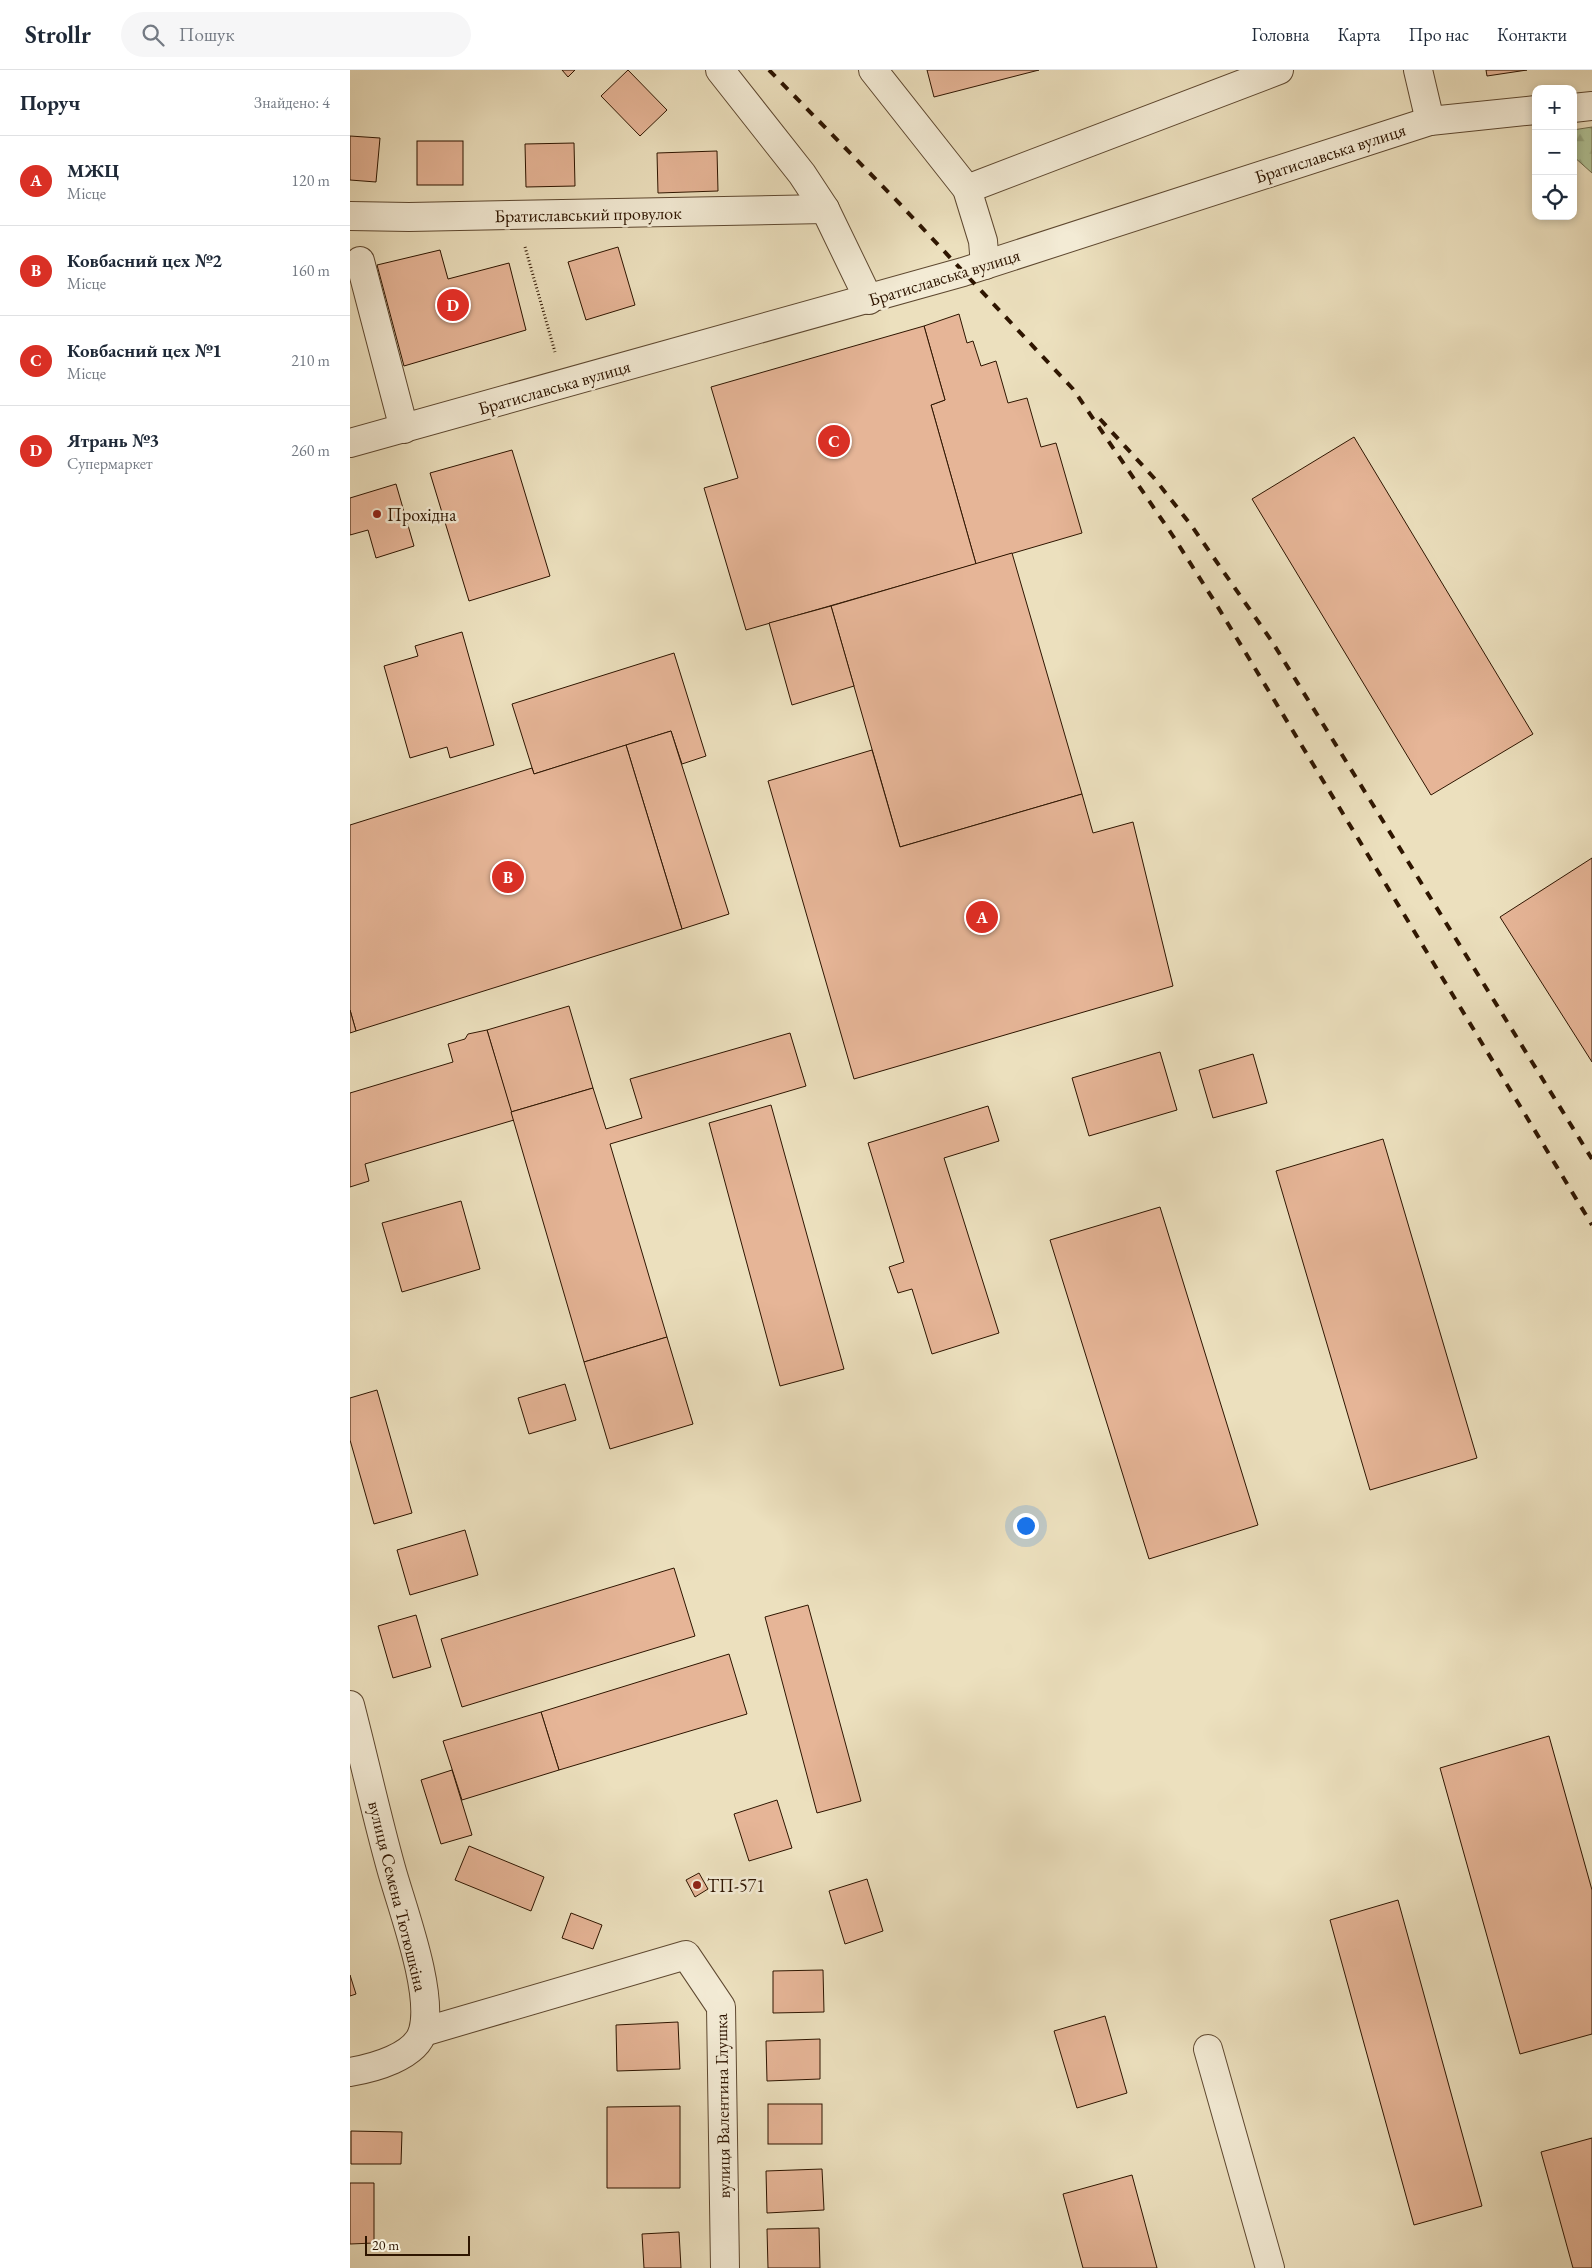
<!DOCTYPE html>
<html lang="uk">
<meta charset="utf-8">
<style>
body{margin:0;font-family:"EB Garamond",serif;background:#f6f6f7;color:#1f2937}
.controls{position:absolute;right:15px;top:15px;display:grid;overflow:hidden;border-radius:10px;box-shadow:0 2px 8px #0003}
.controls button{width:45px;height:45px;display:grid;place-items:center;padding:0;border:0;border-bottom:1px solid #e0e1e3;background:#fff;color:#1f2937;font:25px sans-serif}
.scale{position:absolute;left:15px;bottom:12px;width:105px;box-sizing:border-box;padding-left:5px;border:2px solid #2e1500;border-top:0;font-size:14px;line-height:18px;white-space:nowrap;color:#2e1500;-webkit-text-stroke:4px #f3ebd5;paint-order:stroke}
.you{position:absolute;left:675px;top:1455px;width:18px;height:18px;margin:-12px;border:4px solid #fff;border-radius:50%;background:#1a73e8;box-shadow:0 0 0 8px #1a73e833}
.badge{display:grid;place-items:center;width:32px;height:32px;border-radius:50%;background:#d93025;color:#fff;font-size:16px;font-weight:700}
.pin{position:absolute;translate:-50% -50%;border:2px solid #fff;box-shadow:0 1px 5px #0006}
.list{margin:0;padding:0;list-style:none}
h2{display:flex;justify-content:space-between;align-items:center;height:65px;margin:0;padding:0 20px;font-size:21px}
h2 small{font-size:16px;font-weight:400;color:#747a83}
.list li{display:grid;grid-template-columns:32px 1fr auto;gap:15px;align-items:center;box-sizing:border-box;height:90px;padding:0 20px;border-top:1px solid #e0e1e3}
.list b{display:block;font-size:19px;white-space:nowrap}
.list p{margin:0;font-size:16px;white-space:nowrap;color:#747a83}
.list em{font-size:16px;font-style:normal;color:#747a83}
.icon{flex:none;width:28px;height:28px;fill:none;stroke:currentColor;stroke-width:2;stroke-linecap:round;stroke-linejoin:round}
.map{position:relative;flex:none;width:1242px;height:2198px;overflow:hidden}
header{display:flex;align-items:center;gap:30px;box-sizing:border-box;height:70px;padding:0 25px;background:#fff;border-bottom:1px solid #e0e1e3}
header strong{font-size:24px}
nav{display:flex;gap:28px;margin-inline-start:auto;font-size:18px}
.search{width:350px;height:45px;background:#f6f6f7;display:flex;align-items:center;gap:12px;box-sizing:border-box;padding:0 18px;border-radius:28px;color:#747a83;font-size:19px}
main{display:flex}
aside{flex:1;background:#fff}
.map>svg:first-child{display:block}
.forest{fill:url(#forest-firs);stroke:#706c4c}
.building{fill:#e6b597;stroke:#2e1500}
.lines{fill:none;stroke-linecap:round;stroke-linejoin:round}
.minor-casing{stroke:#5e4830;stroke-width:30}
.path{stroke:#2e1500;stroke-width:3;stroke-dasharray:1 2.5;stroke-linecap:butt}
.minor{stroke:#f3ebd5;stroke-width:28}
.rail{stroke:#2e1500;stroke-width:4;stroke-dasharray:9 9;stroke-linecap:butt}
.poi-dot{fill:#8f2418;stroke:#f3ebd5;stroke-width:2}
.labels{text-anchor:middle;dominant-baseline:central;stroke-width:5;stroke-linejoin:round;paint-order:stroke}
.street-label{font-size:18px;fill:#2e1500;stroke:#f3ebd5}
.poi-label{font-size:18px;fill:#2e1500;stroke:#f3ebd5;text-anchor:start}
</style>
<header>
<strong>Strollr</strong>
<div class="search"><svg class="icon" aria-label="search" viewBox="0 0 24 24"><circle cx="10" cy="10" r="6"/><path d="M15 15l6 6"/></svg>Пошук</div>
<nav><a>Головна</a><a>Карта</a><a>Про нас</a><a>Контакти</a></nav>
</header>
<main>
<aside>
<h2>Поруч<small>Знайдено: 4</small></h2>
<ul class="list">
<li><span class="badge">A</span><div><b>МЖЦ</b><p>Місце</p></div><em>120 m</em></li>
<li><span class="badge">B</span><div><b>Ковбасний цех №2</b><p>Місце</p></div><em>160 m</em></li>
<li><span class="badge">C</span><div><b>Ковбасний цех №1</b><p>Місце</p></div><em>210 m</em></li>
<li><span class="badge">D</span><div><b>Ятрань №3</b><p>Супермаркет</p></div><em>260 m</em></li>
</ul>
</aside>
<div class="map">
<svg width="1242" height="2198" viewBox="0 0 1242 2198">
<defs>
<pattern id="forest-firs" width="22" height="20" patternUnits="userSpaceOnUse" patternTransform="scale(1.25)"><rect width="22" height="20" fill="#b1c397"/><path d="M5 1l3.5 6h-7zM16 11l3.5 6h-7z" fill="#99a780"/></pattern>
</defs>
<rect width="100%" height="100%" fill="#ece0be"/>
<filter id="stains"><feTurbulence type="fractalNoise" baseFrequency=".004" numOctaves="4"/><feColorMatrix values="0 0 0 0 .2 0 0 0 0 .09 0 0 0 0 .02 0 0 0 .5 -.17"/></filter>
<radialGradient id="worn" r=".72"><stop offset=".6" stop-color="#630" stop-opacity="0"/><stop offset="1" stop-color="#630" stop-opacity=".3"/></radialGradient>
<path class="forest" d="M1242,57v46l-19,-17v-26z"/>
<g class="building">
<path d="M212,0h13l-7,7z"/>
<path d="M278,0l39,40 -27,26 -39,-40z"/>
<path d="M577,0h112l-105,27z"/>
<path d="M1136,0h41l-40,6z"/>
<path d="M0,66l30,2 -4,44 -26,-2z"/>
<rect x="67" y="71" width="46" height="44"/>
<path d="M224,73l1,43 -49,1 -1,-43z"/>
<path d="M367,81l1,40 -60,2 -1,-40z"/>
<path d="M268,177l17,58 -49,15 -18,-58z"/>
<path d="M90,180l8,29 61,-16 17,67 -122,36 -27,-101z"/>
<path d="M609,244l8,29 6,-2 8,25 15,-5 12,42 19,-5 14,49 15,-4 26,90 -106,31 -45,-159 14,-5 -21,-74z"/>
<path d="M574,256l21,74 -14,5 45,159 -230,66 -42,-142 34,-10 -27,-91z"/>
<path d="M1004,367l179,297 -102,61 -179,-296z"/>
<path d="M162,380l38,126 -81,25 -39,-128z"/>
<path d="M46,414l18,62 -38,12 -8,-28 -18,5v-37z"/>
<path d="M662,483l70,241 -182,53 -69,-241z"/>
<path d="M481,536l23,80 -62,19 -23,-82z"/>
<path d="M112,562l32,113 -44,13 -3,-11 -37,11 -26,-92 34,-10 -3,-10z"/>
<path d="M324,583l32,103 -24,8 -11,-33 -137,43 -22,-70z"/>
<path d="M321,661l58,183 -47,15 -56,-184z"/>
<path d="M276,675l56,184 -326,102 -6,-21v-185l182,-57 2,6z"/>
<path d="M522,680l28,97 182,-53 11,39 40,-11 40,164 -319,93 -86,-298z"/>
<path d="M1242,788v204l-92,-145z"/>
<path d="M219,936l24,82 -82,24 -24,-82z"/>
<path d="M0,940l6,21 -6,2z"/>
<path d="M137,960l27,90 -149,44 4,17 -19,6v-94l103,-31 -5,-18 17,-5 3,-5z"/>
<path d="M440,963l16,53 -196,58 57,193 -83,25 -73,-250 82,-24 13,41 36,-11 -12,-39z"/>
<path d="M810,982l17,58 -88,26 -17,-58z"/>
<path d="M903,984l14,49 -54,15 -14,-48z"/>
<path d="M421,1035l73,264 -64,17 -71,-263z"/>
<path d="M638,1036l11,35 -55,17 55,175 -67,21 -20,-65 -14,4 -9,-26 15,-5 -36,-119z"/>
<path d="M1033,1069l94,319 -107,32 -94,-319z"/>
<path d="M111,1131l19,68 -78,23 -20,-69z"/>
<path d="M810,1137l98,318 -109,34 -99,-319z"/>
<path d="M317,1267l26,87 -83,25 -26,-87z"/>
<path d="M215,1314l11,36 -47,14 -11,-36z"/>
<path d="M27,1320l35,123 -38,11 -24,-84v-42z"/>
<path d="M115,1460l13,45 -68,20 -13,-45z"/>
<path d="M324,1498l21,68 -233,71 -21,-68z"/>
<path d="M458,1535l53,196 -44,12 -52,-196z"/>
<path d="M66,1545l15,52 -38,11 -15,-52z"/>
<path d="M379,1584l18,60 -188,56 -18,-58z"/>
<path d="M191,1642l18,58 -97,30 -19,-59z"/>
<path d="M1199,1666l43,154v144l-72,20 -80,-286z"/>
<path d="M102,1700l20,65 -31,9 -20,-64z"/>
<path d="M427,1730l15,48 -43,13 -15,-47z"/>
<path d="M119,1776l75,31 -13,34 -76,-31z"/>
<path d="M349,1803l9,16 -13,8 -9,-17z"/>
<path d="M517,1809l16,52 -38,13 -16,-53z"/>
<path d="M1048,1830l84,306 -68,19 -84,-305z"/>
<path d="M221,1843l31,12 -9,24 -31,-11z"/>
<path d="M473,1900l1,42 -51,1v-42z"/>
<path d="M0,1905l6,19 -6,2z"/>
<path d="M755,1946l22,77 -50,15 -23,-77z"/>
<path d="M328,1952l2,47 -63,2 -1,-46z"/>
<path d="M470,1969v40l-53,2 -1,-40z"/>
<rect x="418" y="2034" width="54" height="40"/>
<path d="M330,2036v82h-73v-81z"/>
<path d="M1,2061l51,1 -1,32h-50z"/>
<path d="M1242,2068v130h-19l-32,-116z"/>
<path d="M472,2099l2,41 -57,3 -1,-42z"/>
<path d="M782,2105l25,93h-74l-20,-74z"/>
<path d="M0,2113h24v60l-24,1z"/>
<path d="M469,2158l1,40h-52l-1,-39z"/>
<path d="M329,2162l2,36h-37l-2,-34z"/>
</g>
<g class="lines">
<g class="minor-casing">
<g id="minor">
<path d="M370,0l82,104 23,35 44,91"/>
<path d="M523,0l94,119 16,52 2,24"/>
<path d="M1068,0l12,51"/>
<path d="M1223,38l19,-2"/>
<path d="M617,119l312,-119"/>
<path d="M0,146l59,1 416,-8"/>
<path d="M10,191l44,168"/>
<path d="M0,373l613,-171 467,-151 106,-11"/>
<path d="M0,1635c14,54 26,109 41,163 11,40 43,124 32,163 -7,26 -50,37 -73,41"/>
<path d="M73,1962l263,-77 35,52 4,261"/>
<path d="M858,1979l62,219"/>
</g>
</g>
<path class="path" d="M175,177l30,105"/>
<use href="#minor" class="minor"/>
<g class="rail">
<path d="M419,0l130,133 174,186 100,147 40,63 379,626"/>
<path d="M750,349l54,59 37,47 80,115 321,519"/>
</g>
</g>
<g class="poi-dot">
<circle cx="27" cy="444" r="5"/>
<circle cx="347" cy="1815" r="5"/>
</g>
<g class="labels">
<g class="street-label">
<text transform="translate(980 83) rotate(-18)">Братиславська вулиця</text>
<text transform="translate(238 144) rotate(-1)">Братиславський провулок</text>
<text transform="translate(594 207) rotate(-17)">Братиславська вулиця</text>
<text transform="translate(204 317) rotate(-16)">Братиславська вулиця</text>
<text transform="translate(48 1826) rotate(76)">вулиця Семена Тютюшкіна</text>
<text transform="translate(372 2036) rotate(-91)">вулиця Валентина Глушка</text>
</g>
<g class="poi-label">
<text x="37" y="444">Прохідна</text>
<text x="357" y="1815">ТП-571</text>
</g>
</g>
<rect width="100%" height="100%" filter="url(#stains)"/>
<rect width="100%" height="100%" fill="url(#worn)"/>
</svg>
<div class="controls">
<button>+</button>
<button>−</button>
<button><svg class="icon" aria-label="locate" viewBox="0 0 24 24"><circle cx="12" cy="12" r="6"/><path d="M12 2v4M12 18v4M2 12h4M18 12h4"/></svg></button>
</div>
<div class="scale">20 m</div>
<div class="you"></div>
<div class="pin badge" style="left:632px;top:847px">A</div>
<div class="pin badge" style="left:158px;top:807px">B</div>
<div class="pin badge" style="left:484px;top:371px">C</div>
<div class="pin badge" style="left:103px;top:235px">D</div>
</div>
</main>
